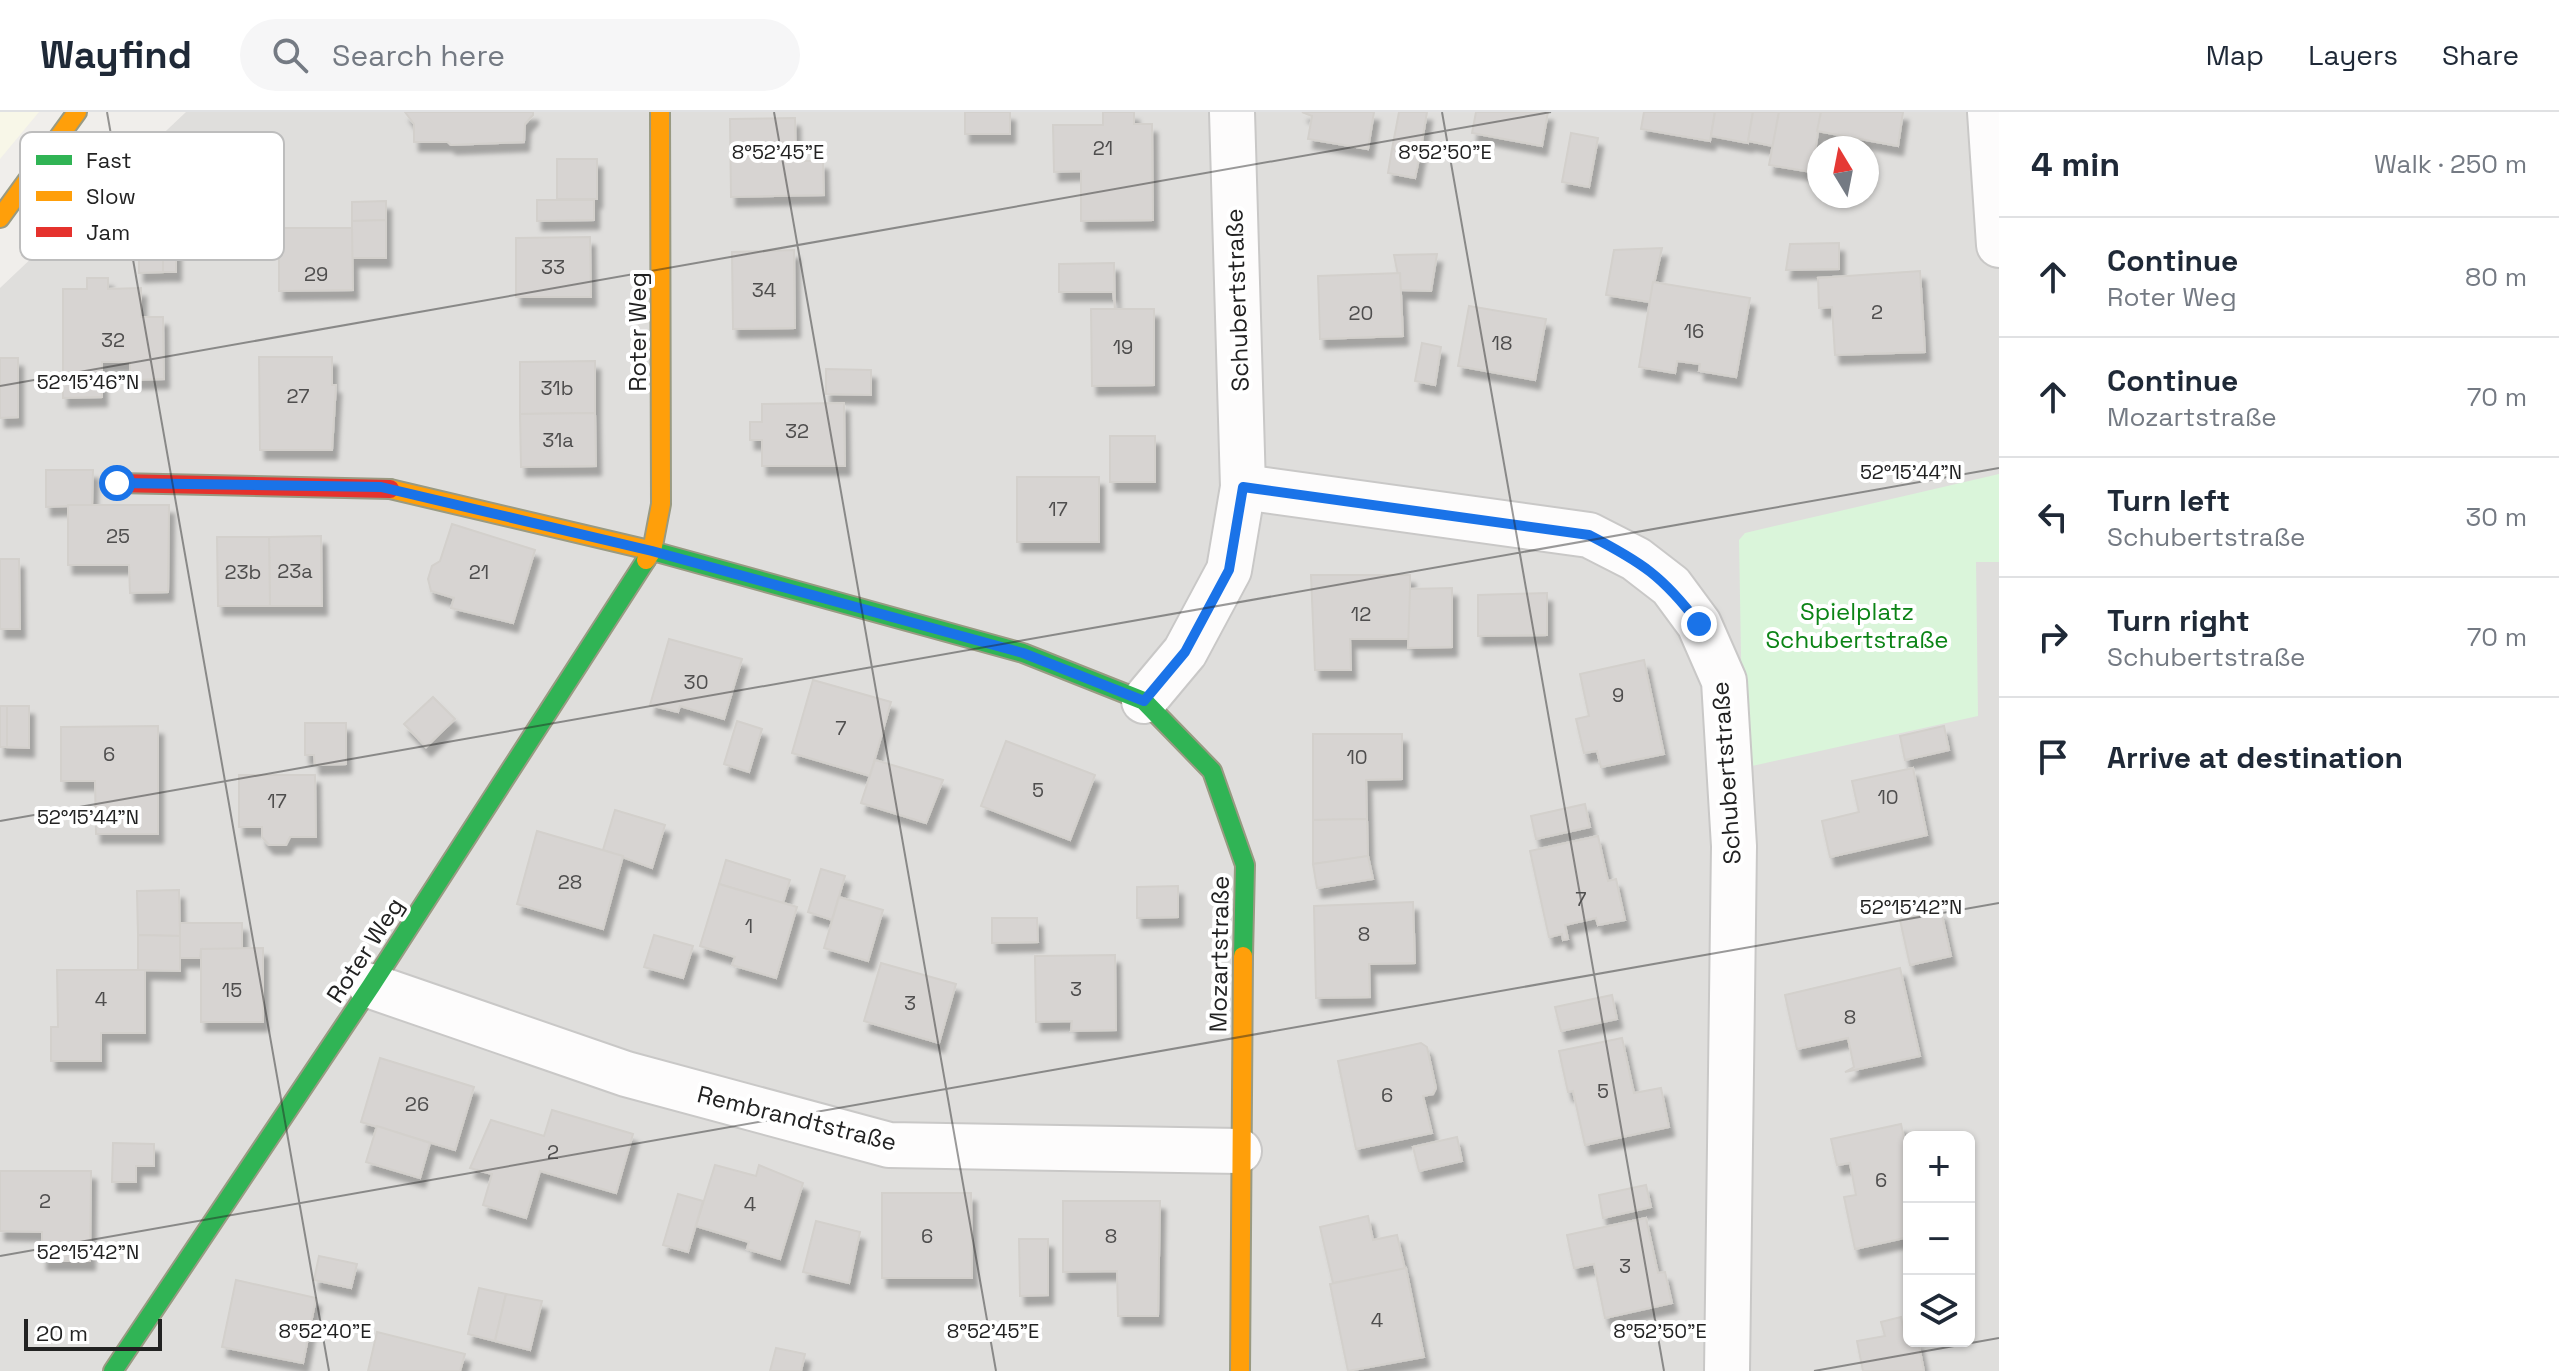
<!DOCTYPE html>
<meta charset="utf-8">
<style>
body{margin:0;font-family:"Space Grotesk",sans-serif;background:#f6f6f7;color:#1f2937}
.controls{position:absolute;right:24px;bottom:24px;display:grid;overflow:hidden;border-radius:12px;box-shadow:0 2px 6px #0004}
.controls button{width:72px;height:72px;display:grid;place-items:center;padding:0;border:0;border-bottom:2px solid #e0e1e3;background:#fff;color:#1f2937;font:40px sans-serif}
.compass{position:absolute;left:1807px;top:24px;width:72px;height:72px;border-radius:50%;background:#fff;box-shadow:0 2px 6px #0004;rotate:350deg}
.scale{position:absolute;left:24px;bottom:20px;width:138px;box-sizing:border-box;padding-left:8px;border:4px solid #222;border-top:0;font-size:22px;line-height:28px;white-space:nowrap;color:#222;-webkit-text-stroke:6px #fff;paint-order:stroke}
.stop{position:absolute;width:24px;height:24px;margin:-18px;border:6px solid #1a73e8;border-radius:50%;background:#fff}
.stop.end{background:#1a73e8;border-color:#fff;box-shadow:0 2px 8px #0008}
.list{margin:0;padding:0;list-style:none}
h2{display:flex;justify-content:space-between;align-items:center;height:104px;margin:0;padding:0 32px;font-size:34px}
h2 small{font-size:26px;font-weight:400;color:#747a83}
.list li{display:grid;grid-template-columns:52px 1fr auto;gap:24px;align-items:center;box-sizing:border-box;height:120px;padding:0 32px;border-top:2px solid #e0e1e3}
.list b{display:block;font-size:30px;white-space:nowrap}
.list p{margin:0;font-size:26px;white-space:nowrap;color:#747a83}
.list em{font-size:26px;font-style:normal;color:#747a83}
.icon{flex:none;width:44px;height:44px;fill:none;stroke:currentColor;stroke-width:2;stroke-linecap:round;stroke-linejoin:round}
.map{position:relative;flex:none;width:1999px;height:1259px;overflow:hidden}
header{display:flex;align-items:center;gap:48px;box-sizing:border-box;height:112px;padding:0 40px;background:#fff;border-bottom:2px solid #e0e1e3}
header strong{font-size:38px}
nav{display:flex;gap:44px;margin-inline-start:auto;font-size:28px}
.search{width:560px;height:72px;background:#f6f6f7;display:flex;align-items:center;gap:20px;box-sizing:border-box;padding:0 28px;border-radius:44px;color:#747a83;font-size:30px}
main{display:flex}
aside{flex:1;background:#fff}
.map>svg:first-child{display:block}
.residential{fill:#dfdedc;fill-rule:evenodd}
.education{fill:#f8f7e8}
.park{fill:#daf5da}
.building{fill:#d7d4d2;stroke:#d3d0cc;stroke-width:2;filter:url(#shadow)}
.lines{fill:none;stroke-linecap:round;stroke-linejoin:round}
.street-casing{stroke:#c9c8c7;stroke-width:48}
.fast-casing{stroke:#999a82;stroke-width:22}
.slow-casing{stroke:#999a82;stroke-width:22}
.jam-casing{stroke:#999a82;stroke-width:22}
.street{stroke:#fdfcfc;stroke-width:44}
.fast{stroke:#30b455;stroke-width:18}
.slow{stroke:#ff9f0a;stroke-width:18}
.jam{stroke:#e5322d;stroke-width:18}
.route{stroke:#1a73e8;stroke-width:10}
.ticks{fill:none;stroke:#222;stroke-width:2;stroke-opacity:0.45}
.labels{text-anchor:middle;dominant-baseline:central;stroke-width:8;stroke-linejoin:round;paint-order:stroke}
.number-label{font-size:20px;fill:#4f4e4e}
.street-label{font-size:24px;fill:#222;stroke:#fff}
.park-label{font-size:24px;fill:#0c8416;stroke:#fff}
.key{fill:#fff;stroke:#bdbdbd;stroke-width:2}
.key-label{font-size:22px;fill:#222}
.ticks-label{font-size:20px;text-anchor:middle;fill:#222;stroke:#fff;stroke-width:8;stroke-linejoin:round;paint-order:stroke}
</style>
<header>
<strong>Wayfind</strong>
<div class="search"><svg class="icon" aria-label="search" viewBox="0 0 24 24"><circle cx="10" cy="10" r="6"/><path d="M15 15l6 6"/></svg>Search here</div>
<nav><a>Map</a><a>Layers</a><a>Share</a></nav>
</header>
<main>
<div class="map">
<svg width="1999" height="1259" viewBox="0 0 1999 1259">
<defs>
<filter id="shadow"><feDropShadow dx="5" dy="9" stdDeviation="2" flood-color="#0004"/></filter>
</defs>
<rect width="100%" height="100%" fill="#f0eeeb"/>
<path class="residential" d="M186,0h1813v1259h-1999v-1083zM1819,36h48v48h-48zM1909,1025h60v204h-60z"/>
<path class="education" d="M0,0h39l-39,47z"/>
<path class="park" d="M1999,362v88h-23l2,154 -235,52 -4,-228 6,-7z"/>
<g class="building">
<path d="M405,0h128v3l-8,9 -1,18 -73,3 -3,-3h-34v-18z"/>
<rect x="965" y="0" width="45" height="22"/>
<path d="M1103,0h31v12h18l1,96 -72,1v-50l-27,1 -1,-47h50z"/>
<path d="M1374,0l-6,37 -60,-10 4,-23 -10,-4z"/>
<path d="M1399,0h28l-7,42 -28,-5z"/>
<path d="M1476,0h72l-6,34 -70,-13z"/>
<path d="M1644,0h71l-5,29 -69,-12z"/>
<path d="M1715,0h38l-5,31 -37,-7z"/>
<path d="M1753,0h26l-6,34 -25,-5z"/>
<path d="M1779,0h42l-9,60 -43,-7z"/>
<path d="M1821,0h82l-5,34 -81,-15z"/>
<path d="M795,6l1,43h27l1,34 -93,2 -1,-78z"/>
<path d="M1571,21l27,5 -9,49 -27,-5z"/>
<path d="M1392,37l28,5 -5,24 -27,-5z"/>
<rect x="557" y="47" width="40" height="40"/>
<path d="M537,88h57v20l-57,1z"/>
<path d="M386,89v19l-34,1v-19z"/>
<path d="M386,108v38h-34v-37z"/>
<path d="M279,116h73l1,62 -74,1z"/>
<path d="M139,123h24v37l-24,1z"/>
<path d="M590,125l1,60h-75v-59z"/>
<rect x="163" y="128" width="13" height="32"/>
<path d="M1839,131v26l-53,1 4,-26z"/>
<path d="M1662,136l-12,54 -44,-7 8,-45z"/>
<path d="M794,138l1,78 -62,1 -1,-77z"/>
<path d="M1437,142l-6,37 -30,-1 -7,-35z"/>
<path d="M1114,151l1,46 -2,-17h-54v-28z"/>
<path d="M1920,159l5,81 -90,3 -3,-48 -13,1 -1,-30z"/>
<path d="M1400,161l3,63 -83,3 -2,-63z"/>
<path d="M87,166h21v11l33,-1v29h22l1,62 -34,1v-18h-28v35l-39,1v-109h24z"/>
<path d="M1653,170l97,16 -14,79 -37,-6 1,-7 -23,-3 -2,12 -36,-6z"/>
<path d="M1469,194l77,13 -11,61 -77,-14z"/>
<path d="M1091,197h63v76l-62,1z"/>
<path d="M1422,231l19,4 -6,38 -20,-4z"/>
<path d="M259,245h73v28h4l-4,65h-72z"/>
<path d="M0,246h18v59l-18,1z"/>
<path d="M595,249v52l-75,1v-52z"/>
<path d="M826,257l45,1v25l-45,-1z"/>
<path d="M844,291l1,63h-83v-26h-12v-18h12v-18z"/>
<path d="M595,301l1,53 -75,1 -1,-53z"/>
<rect x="1110" y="324" width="45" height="46"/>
<path d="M46,358h47l-1,35 -46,2z"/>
<rect x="1017" y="365" width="82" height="65"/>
<path d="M68,393h101l-1,87 -38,1 -1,-28h-61z"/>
<path d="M452,412l83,26 -22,73 -62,-15 3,-10 -23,-7 -3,-12 4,-13 8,-5z"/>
<path d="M321,424l1,70h-52l-1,-69z"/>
<path d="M217,425h52l1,69h-52z"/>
<path d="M0,447h19l1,70h-20z"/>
<path d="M1311,463h99v64h-60l1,31h-36z"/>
<path d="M1452,476v59l-44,1 2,-59z"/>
<path d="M1547,481v42l-69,1v-41z"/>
<path d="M669,527l73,20 -18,60 -44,-13 -2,6 -28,-7z"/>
<path d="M1644,548l20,94 -63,13 -4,-16 -13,2 -8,-34 13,-3 -9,-42z"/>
<path d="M813,568l78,22 -21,74 -78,-23z"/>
<path d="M433,585l22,22 -29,28 -22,-23z"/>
<rect x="0" y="594" width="7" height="41"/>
<path d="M7,594h22v42l-22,-1z"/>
<path d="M737,609l25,8 -13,43 -25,-8z"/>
<path d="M305,611h41v41l-31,1 -1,-10h-9z"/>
<path d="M158,614v108h-62l-1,-53h-34v-54z"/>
<path d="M1944,614l5,24 -44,10 -5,-24z"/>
<path d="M1313,622h89v45l-36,1 1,39 -54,1z"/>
<path d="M1006,629l89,34 -25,65 -89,-34z"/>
<path d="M875,648l68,20 -17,43 -65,-20z"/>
<path d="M1913,656l14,67 -97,22 -8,-36 37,-9 -7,-31z"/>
<path d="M239,663h76l1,62h-26l-4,8h-17l-7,-8v-10h-23z"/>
<path d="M1585,692l5,23 -54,12 -5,-23z"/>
<path d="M615,698l50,15 -13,43 -49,-18z"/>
<path d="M1367,707l1,37 -55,8v-44z"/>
<path d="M537,719l86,25 -20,73 -86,-25z"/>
<path d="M1598,724l10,45 8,-2 9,41 -27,5 -2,-7 -31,7 3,14 -5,1 -1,-6 -13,3 -19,-86z"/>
<path d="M1368,744l5,23 -56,9 -4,-24z"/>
<path d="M726,748l64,20 -7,23 -64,-19z"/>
<path d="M821,757l24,7 -13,44 -24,-8z"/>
<path d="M719,772l78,23 -21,71 -44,-13 3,-8 -35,-11z"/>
<path d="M1178,774v31l-41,1v-31z"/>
<path d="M179,778l1,46 -42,-1 -1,-44z"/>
<path d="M839,785l44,13 -15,51 -44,-13z"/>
<path d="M1413,790l2,61 -46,1 1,33 -54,1 -2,-92z"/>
<path d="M1941,799l10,45 -41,9 -10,-45z"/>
<path d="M992,806h45l1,24 -46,1z"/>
<path d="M180,811h62v26h-41l-1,9h-20z"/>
<path d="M138,823l42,1v35l-42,-1z"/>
<path d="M654,823l39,11 -10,32 -39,-11z"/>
<path d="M263,836v74h-62v-73z"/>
<path d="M1115,843l1,75 -45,1 1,-10 -36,1 -1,-66z"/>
<path d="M881,851l75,21 -17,59 -75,-22z"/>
<path d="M1900,856l20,88 -75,16 9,-5 -6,-29 -51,11 -12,-54z"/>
<path d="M57,858h88v63h-44v28h-50v-34h7z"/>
<path d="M1612,883l5,24 -56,12 -6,-24z"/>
<path d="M1622,926l12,55 27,-5 8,39 -84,18 -12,-54 -5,1 -9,-41z"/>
<path d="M1421,931l6,4 9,41 -3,6 -10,2 9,37 -76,16 -18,-88z"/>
<path d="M380,946l94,29 -19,63 -94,-28z"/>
<path d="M552,998l81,24 -17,59 -76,-22 -14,47 -43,-13 9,-31 -22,-6 21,-48 53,16z"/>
<path d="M1901,1012l8,38v75l-54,12 -11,-52 12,-2 -6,-32 -13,2 -6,-26z"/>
<path d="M377,1014l53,17 -10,35 -54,-16z"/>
<path d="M1457,1025l5,24 -43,10 -6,-24z"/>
<path d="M113,1031l41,1v22h-18v16h-24z"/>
<path d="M715,1053l41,11 3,-11 44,18 -23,76 -33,-10 2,-7 -53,-16z"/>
<path d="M0,1059h91l-1,90h-48v-29l-42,-1z"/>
<path d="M1646,1073l5,22 -48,11 -4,-23z"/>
<path d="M882,1081h89l1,85h-90z"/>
<path d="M678,1082l25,7 -15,51 -25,-7z"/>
<path d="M1063,1089h97l-2,115h-40l-1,-45 -54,1z"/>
<path d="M1368,1104l5,24 24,-5 8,34 -72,14 -13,-56z"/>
<path d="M1646,1106l12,55 7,-1 7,31 -67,15 -11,-54 -20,4 -7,-33z"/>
<path d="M816,1109l44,11 -11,51 -46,-11z"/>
<path d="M1019,1127h29v56l-28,1z"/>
<path d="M319,1144l38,8 -6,24 -37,-8z"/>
<path d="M1406,1156l18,89 -76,14 -18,-87z"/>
<path d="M236,1168l80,18 -13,65 -81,-16z"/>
<path d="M479,1176l27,6 -11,47 -27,-7z"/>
<path d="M506,1182l36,7 -12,49 -35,-9z"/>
<path d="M1901,1205l3,15 5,-2v11h9l6,30h-61l-6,-30 28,-5 -4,-14z"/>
<path d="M377,1220l88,22 -5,17h-92z"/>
<path d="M776,1236l29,6 -4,17h-31z"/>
</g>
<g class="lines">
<g class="street-casing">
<g id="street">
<path d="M1990,0l9,133"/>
<path d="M1243,375l346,48 47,24 35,27 28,38 25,57 10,165 -7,525"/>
<path d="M1144,589l41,-49 44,-82 14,-83 -11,-375"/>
<path d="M371,874l255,88 263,71 350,6"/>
</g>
</g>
<g class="fast-casing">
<g id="fast">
<path d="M649,438l374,103 121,48 68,70 33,94 -2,91"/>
<path d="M113,1259l258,-385 275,-426"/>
</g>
</g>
<g class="slow-casing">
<g id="slow">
<path d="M0,106l77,-106"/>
<path d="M390,377l259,61"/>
<path d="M646,448l6,-9 9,-47 -1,-392"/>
<path d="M1240,1259l3,-415"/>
</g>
</g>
<g class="jam-casing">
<path id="jam" d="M117,371l273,6"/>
</g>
<use href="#street" class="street"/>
<use href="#fast" class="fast"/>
<use href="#slow" class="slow"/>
<use href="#jam" class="jam"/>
</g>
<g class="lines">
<path class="route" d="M117,371l264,4 271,64 371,102 121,48 41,-49 44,-82 14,-83 346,48c52,27 74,41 110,89"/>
</g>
<path class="ticks" d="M107,0l222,1259M774,0l222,1259M1442,0l222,1259M0,274l1551,-274M0,709l1999,-353M0,1144l1999,-353M1814,1259l185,-33"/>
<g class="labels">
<g class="number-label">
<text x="1103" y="36">21</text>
<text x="553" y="155">33</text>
<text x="316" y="162">29</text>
<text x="764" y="178">34</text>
<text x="1877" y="200">2</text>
<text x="1361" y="201">20</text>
<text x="1694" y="219">16</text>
<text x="113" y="228">32</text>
<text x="1502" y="231">18</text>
<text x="1123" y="235">19</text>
<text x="557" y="276">31b</text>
<text x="298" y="284">27</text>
<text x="797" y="319">32</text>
<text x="558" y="328">31a</text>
<text x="1058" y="397">17</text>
<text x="118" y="424">25</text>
<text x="295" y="459">23a</text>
<text x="243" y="460">23b</text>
<text x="479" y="460">21</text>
<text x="1361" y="502">12</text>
<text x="696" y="570">30</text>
<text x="1618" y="583">9</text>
<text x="841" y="616">7</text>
<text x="109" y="642">6</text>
<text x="1357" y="645">10</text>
<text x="1038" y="678">5</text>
<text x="1888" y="685">10</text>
<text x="277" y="689">17</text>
<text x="570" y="770">28</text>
<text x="1581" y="787">7</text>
<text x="749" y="814">1</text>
<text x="1364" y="822">8</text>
<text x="1076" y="877">3</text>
<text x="232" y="878">15</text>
<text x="101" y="887">4</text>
<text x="910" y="891">3</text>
<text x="1850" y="905">8</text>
<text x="1603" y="979">5</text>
<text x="1387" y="983">6</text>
<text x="417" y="992">26</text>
<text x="553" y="1040">2</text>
<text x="1881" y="1068">6</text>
<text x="45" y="1089">2</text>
<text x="750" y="1092">4</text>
<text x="927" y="1124">6</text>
<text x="1111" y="1124">8</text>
<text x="1625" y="1154">3</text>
<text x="1377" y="1208">4</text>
</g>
<g class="street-label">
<text transform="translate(1237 188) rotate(-92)">Schubertstraße</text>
<text transform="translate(637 220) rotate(-90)">Roter Weg</text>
<text transform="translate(1726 661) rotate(-94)">Schubertstraße</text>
<text transform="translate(365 838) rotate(-57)">Roter Weg</text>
<text transform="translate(1219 842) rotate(-89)">Mozartstraße</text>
<text transform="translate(797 1006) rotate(14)">Rembrandtstraße</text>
</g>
<g class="park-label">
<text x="1857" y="499">Spielplatz<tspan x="1857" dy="28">Schubertstraße</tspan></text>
</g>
</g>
<rect x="20" y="20" width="264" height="128" rx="12" class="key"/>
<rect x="36" y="43" width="36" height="10" fill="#30b455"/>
<rect x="36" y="79" width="36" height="10" fill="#ff9f0a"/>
<rect x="36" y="115" width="36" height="10" fill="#e5322d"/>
<g class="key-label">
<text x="86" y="56">Fast</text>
<text x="86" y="92">Slow</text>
<text x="86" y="128">Jam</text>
</g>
<g class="ticks-label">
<text x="778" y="47">8°52'45"E</text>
<text x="1445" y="47">8°52'50"E</text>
<text x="88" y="277">52°15'46"N</text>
<text x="1911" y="367">52°15'44"N</text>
<text x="88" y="712">52°15'44"N</text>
<text x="1911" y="802">52°15'42"N</text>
<text x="88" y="1147">52°15'42"N</text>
<text x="325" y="1226">8°52'40"E</text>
<text x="993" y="1226">8°52'45"E</text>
<text x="1660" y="1226">8°52'50"E</text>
</g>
</svg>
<div class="controls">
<button>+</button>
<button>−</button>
<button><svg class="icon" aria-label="layers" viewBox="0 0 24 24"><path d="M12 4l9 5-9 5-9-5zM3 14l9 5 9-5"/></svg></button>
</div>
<svg class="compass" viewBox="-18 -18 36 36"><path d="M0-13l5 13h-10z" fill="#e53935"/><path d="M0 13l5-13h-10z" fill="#747a83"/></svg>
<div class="scale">20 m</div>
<div class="stop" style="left:117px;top:371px"></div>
<div class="stop end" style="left:1699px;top:512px"></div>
</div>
<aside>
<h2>4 min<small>Walk · 250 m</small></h2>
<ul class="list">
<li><svg class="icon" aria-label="ahead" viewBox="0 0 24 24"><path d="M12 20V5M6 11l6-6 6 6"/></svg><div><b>Continue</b><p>Roter Weg</p></div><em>80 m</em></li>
<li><svg class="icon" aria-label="ahead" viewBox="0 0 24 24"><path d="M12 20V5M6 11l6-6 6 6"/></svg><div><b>Continue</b><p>Mozartstraße</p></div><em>70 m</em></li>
<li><svg class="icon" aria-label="left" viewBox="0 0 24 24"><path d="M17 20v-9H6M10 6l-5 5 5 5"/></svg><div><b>Turn left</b><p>Schubertstraße</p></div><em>30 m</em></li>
<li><svg class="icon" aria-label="right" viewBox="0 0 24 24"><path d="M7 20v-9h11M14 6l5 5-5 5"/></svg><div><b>Turn right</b><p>Schubertstraße</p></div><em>70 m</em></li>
<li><svg class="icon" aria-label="arrive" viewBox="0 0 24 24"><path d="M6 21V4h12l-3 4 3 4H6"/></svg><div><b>Arrive at destination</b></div></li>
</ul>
</aside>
</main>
